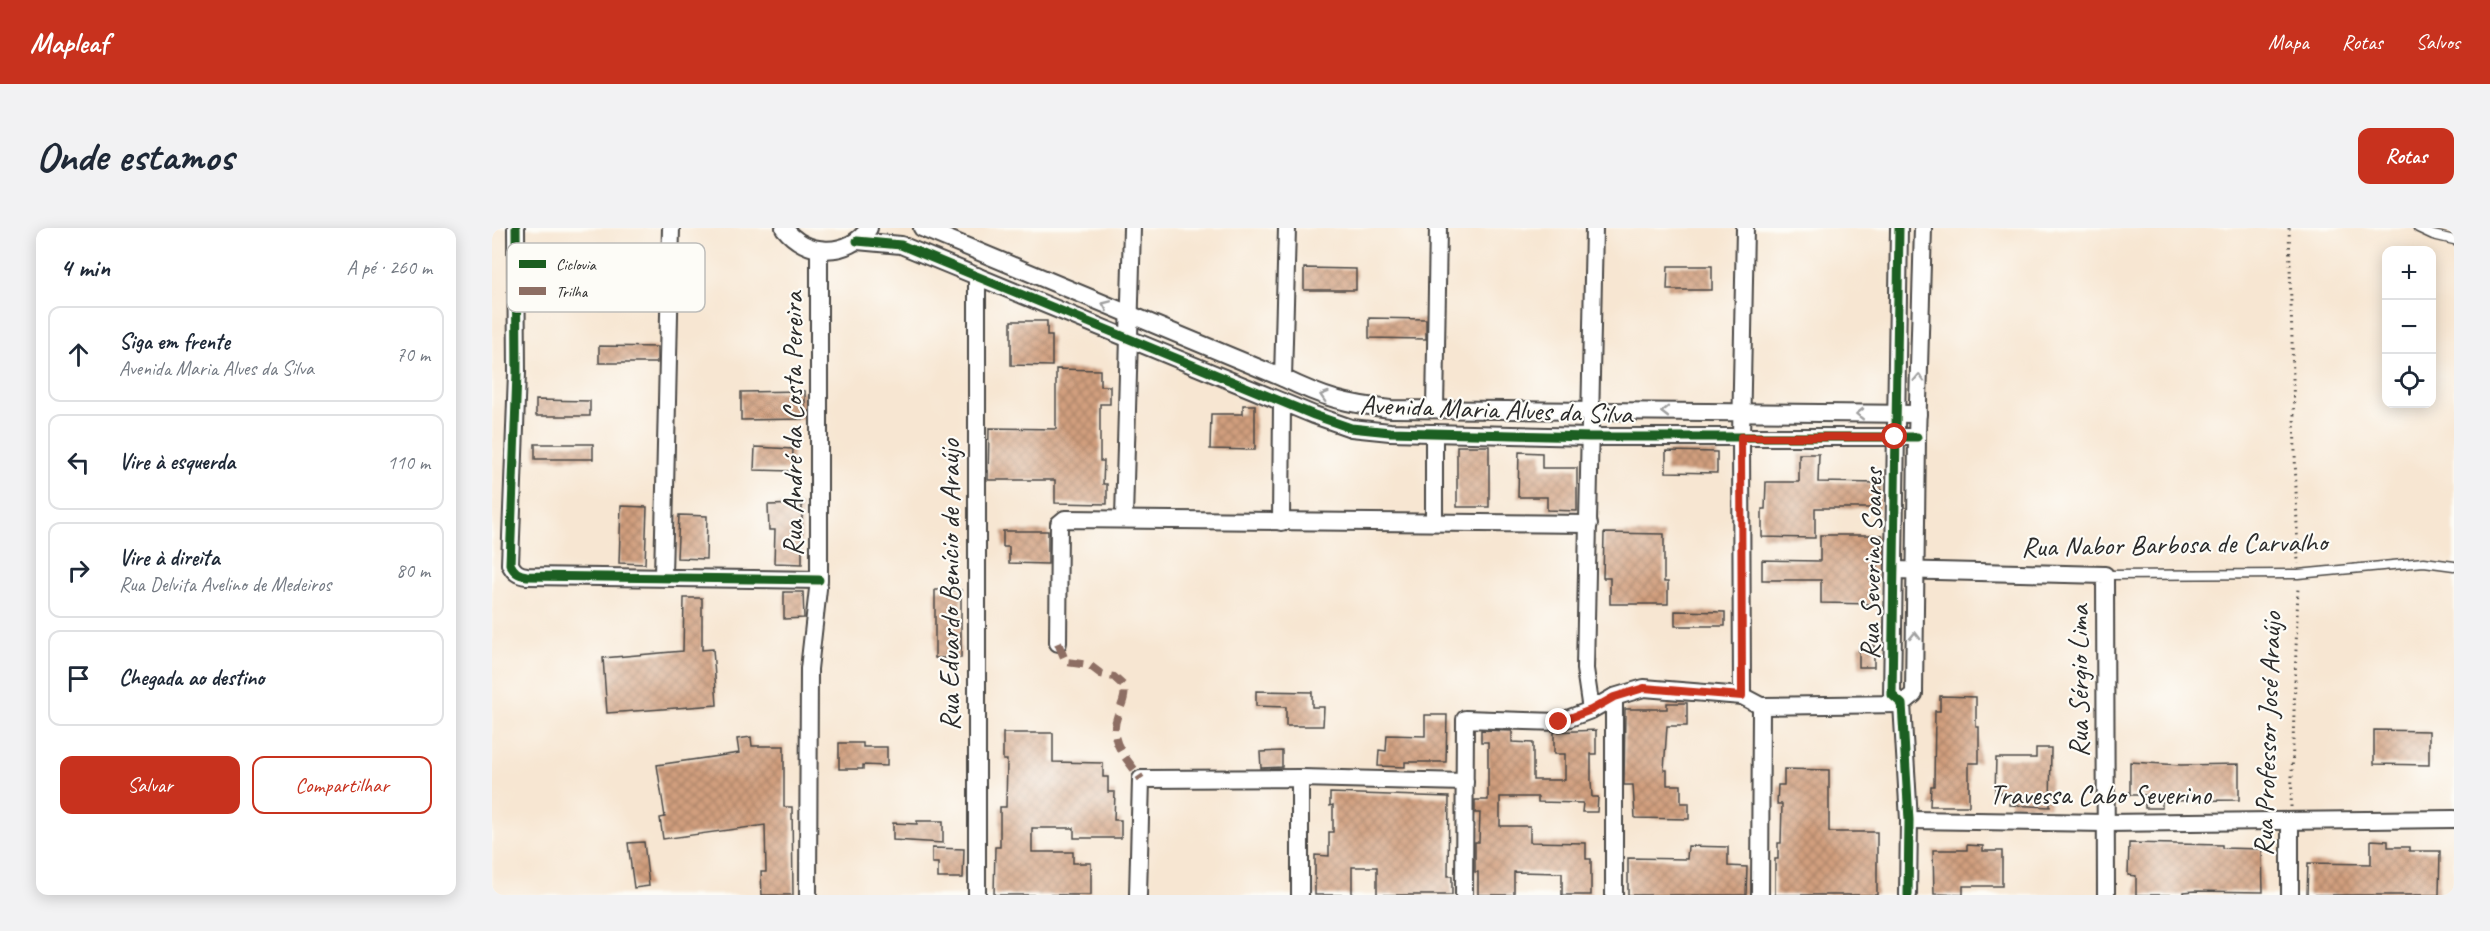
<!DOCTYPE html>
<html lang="pt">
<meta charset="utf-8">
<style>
body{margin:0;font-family:Caveat,sans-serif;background:#f2f2f3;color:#1f2937}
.controls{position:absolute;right:18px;top:18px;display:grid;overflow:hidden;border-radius:12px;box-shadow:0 3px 15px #0003}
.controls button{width:54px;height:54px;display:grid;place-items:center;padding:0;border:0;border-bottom:2px solid #e0e1e3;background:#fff;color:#1f2937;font:30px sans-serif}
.stop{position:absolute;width:18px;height:18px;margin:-14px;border:4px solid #c8321e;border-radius:50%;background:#fff}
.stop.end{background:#c8321e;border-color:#fff;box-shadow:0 2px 6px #0008}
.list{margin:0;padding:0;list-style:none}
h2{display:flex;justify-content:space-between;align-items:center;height:78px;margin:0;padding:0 24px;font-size:26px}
h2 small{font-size:20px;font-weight:400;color:#747a83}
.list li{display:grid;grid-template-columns:39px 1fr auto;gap:18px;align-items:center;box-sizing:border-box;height:96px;margin:0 12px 12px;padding:0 12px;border:2px solid #e0e1e3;border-radius:12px}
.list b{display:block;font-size:22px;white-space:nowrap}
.list p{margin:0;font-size:20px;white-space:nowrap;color:#747a83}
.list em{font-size:20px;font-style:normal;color:#747a83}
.actions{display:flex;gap:12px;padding:18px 24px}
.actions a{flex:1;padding:14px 0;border:2px solid #c8321e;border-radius:12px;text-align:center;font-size:21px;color:#c8321e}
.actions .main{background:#c8321e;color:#fff}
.icon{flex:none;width:33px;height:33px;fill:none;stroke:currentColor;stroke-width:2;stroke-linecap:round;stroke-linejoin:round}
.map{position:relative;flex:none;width:1962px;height:667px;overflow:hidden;border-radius:12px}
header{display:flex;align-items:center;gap:36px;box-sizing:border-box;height:84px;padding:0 30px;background:#c8321e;color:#fff}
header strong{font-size:28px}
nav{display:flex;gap:33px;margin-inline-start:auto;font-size:21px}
.intro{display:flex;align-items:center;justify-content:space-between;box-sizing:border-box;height:144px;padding:0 36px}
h1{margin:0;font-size:42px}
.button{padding:15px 27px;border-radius:12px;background:#c8321e;color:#fff;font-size:21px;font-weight:700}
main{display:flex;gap:36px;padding:0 36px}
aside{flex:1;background:#fff;border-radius:12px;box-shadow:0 3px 15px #0003}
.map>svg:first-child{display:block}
.building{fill:url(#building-cross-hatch)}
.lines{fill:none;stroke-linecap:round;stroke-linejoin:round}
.service-casing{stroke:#4a4744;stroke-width:11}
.minor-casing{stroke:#4a4744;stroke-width:20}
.path{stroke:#4a4744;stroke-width:3;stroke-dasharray:1.5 4.5;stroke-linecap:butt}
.service{stroke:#fff;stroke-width:8}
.minor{stroke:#fff;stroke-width:16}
.quiet{stroke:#8d6e63;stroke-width:8;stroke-dasharray:15 8;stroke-linecap:butt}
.cycleway-casing{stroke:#fdfcf7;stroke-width:13}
.cycleway{stroke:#1b5e20;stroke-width:9}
.oneway{stroke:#a0a0a0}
.route{stroke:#c8321e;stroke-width:8}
.labels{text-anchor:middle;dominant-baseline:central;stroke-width:4.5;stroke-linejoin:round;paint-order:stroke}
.street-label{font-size:28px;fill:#2b2b2b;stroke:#fdfcf7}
.key{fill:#fdfcf7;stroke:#bebdba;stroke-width:1.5}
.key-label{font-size:16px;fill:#2b2b2b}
</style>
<header>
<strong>Mapleaf</strong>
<nav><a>Mapa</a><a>Rotas</a><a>Salvos</a></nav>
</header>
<div class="intro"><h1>Onde estamos</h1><a class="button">Rotas</a></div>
<main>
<aside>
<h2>4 min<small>A pé · 260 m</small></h2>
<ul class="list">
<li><svg class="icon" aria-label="ahead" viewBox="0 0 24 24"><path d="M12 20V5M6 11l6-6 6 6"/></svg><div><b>Siga em frente</b><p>Avenida Maria Alves da Silva</p></div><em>70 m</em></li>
<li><svg class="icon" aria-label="left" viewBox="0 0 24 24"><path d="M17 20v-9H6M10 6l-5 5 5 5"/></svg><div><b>Vire à esquerda</b></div><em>110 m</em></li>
<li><svg class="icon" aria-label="right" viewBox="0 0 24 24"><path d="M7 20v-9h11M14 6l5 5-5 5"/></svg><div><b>Vire à direita</b><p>Rua Delvita Avelino de Medeiros</p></div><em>80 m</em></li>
<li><svg class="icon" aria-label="arrive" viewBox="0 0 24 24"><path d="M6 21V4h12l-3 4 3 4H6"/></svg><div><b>Chegada ao destino</b></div></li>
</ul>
<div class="actions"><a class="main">Salvar</a><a>Compartilhar</a></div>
</aside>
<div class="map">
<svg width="1962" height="667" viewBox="0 0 1962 667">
<defs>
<pattern id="building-cross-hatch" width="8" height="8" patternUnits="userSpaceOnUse" patternTransform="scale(1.5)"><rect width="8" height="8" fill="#d19f7e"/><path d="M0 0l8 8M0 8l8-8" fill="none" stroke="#aa8267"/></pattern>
</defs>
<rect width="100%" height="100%" fill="#fdfcf7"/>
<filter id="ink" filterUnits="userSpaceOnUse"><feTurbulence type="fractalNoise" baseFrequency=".0167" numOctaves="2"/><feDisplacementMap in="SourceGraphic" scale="12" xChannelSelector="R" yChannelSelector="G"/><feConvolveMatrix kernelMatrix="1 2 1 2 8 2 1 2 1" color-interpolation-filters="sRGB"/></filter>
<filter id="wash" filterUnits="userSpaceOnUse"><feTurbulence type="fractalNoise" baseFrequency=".008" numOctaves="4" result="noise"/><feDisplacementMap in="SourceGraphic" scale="24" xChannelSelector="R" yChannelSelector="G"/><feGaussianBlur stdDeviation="1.35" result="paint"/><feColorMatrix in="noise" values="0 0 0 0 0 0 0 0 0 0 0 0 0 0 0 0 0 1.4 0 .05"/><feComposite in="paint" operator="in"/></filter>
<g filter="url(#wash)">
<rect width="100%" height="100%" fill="#f7e6d2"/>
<g id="blocks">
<g class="building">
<path d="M1176,38h44v24h-45z"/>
<path d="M812,40l52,1v21h-52z"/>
<path d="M877,90l57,1v20l-57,-1z"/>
<path d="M519,93h36v15h5v30l-41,-1z"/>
<path d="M107,118l58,1v16h-58z"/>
<path d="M564,141l44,1v16h10v18h-10v57h4l-1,23h4v20l-52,-1v-23h-67l1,-52 67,1z"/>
<path d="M313,163v28l-64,1v-28z"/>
<path d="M44,172l54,1v15h-54z"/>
<path d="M751,177h12v45l-45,-1 1,-35h32z"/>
<rect x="43" y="216" width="58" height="15"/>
<rect x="965" y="218" width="32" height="61"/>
<path d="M263,219l38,2 -1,22 -38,-1z"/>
<path d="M1174,223l51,1v21l-51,-1z"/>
<path d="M1027,224l23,1v15h35v43l-30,-1v-13h-29z"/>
<path d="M1307,226h20l-1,28 63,1 -1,25h-65v30l-53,-1v-28h3l1,-27h33z"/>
<path d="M310,276v60l-28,-1 1,-33h-6l-1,-25z"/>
<path d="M129,278l26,1 -2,57 -26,-1z"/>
<path d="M187,287l28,1 -1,43 -29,-1z"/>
<path d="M511,303h45v33l-39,-1v-16h-6z"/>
<path d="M1112,305l60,1v48h4v22h-58v-26h-7z"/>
<path d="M1328,307h62l-1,27h-4l-1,42 -55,-1v-23h-59v-20l58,1z"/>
<rect x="443" y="362" width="26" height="68"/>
<path d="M292,364h19l1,26 -20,1z"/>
<path d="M192,370h18v52l11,-1 4,56 -110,8 -4,-55 80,-7z"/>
<path d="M1183,383l50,1v14h-50z"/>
<rect x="1367" y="417" width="15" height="22"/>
<path d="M764,463l56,1v15h12l-1,19h-37v-19l-30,-1z"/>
<path d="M1448,468l36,1v30h3v36h-10v43h-39l1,-20h3l1,-75h5z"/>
<path d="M1175,475h20v23h-20l-3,44h3v15h14v18h8v16l-54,-1 -2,-33h-9l1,-76h42z"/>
<path d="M933,487h22l-1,47h-41v5l-27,-1 1,-16 7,1 1,-16 38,1z"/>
<path d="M989,502l31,1v11l21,1v37h32v-26h-11v-22l42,-2v24h-5v27l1,16h6l-1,15h-15l1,-9 -45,-1v-5h-38v29h30v16l56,1v16h5v36h-29v-22l-48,-1v23h-36v-23h-3v-30h4l1,-29h-5v-13h13v-58h-7z"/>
<path d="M1882,502l55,1v34l-55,-1z"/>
<path d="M511,505h50v29l50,1v14h5v15h7l-1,28h7v18h-47v-10h-42v24h41v11h18v32h-97l1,-48h5v-40h6l1,-47h-4z"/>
<path d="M259,509l1,9h32v61h8l1,88h-31l-1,-23h5l-1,-47 -102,14 -3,-21 5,-1 -8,-52 82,-12 -2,-14z"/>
<path d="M347,515h24v4h24v19l-24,-1v4h-24z"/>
<path d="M1544,520h15l-1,59 -40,-2v-12h-15l1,-35h40z"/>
<path d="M790,523v16l-21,1 -1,-16z"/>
<path d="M1638,534l51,3 58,-1v36l-77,1v7h-17v-13h-15z"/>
<path d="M1292,541l45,1v62h48v63h-102v-36h3v-16h3l1,-39h-5l1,-19h6z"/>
<path d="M838,565l119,4 -1,79h4v19h-75v-28h-25v28h-37v-40l14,1v-24h4v-27l-3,1z"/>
<path d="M425,593h26v22l-50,-3v-17l24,1z"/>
<path d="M1879,612l17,1v6h21v4h31l-1,44h-132l1,-32 63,1z"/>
<path d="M152,614l5,44 -15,2 -6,-45z"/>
<path d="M1637,615l93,2v3l40,1 1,43 -68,-1 -11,1v3h-48v-19l-8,-1z"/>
<path d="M1475,617l16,1v5h19v35h-39v9l-29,-1 -1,-44h34z"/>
<path d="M1196,618l40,1v19l19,1 -1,28h-118v-37l59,1z"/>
<path d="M440,620l32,1 -1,29h-25v-15h-6z"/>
</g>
</g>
</g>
<g filter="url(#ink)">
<use href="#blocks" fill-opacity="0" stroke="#4a4744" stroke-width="1.5"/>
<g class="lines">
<g class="service-casing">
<g id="service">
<path d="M1926,0l15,7 21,5"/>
<path d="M1613,347l193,-1 126,-12 30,4"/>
</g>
</g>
<g class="minor-casing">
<g id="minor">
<path d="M24,0l1,145 -7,191c4,8 8,11 17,12l292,4"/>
<path d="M292,0c22,28 63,30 85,0"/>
<path d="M430,0l361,150c41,20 63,26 108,31l527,5"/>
<path d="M1407,0l-7,467 10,9 7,116 -1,75"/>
<path d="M365,13l44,4 413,170 37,13 39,4 199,5h328"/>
<path d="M485,48v619"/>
<path d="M791,150l4,-150"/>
<path d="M943,181l3,-181"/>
<path d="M942,205v89"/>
<path d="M632,290l8,-290"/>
<path d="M789,294l1,-120"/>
<path d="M1402,342l211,5 1,320"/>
<path d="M171,348l8,-348"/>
<path d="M566,415l1,-119 6,-5 524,5"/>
<path d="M1250,468l-1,-259 4,-209"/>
<path d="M1122,469v198"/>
<path d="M1410,476l12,-10 3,-257 6,-209"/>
<path d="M1099,482l-6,-41 9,-441"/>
<path d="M1417,592l197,3 348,-4"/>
<path d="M316,667l1,-226 10,-89v-330"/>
<path d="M646,667l3,-116 159,-1 165,4"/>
<path d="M808,667v-117"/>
<path d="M972,667l1,-176 94,3 32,-12 23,-13 30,-9 98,8 19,10 141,-2"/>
<path d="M1268,667l1,-189"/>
<path d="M1798,667v-74"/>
</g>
</g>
<g class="path">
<path d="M1797,0l9,336"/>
<path d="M1799,579l7,-221"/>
</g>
<use href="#service" class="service"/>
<use href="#minor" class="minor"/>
<path class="quiet" d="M566,415l8,19 23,3 12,9 13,3 10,9c2,11 -2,18 -6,28 -11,29 8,42 23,65"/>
<g class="cycleway-casing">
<g id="cycleway">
<path d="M24,0l1,145 -7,191c4,8 8,11 17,12l292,4"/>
<path d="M1407,0l-7,467 10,9 7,116 -1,75"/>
<path d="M365,13l44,4 413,170 37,13 39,4 199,5h328"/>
</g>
</g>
<use href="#cycleway" class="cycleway"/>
</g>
<defs><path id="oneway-chevron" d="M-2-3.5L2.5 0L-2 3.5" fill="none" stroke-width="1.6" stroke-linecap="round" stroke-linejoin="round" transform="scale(1.5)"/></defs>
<g class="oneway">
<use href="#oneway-chevron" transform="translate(614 77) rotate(-157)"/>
<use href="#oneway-chevron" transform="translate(1427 150) rotate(-88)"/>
<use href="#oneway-chevron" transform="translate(832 168) rotate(-162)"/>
<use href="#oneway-chevron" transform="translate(1173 184) rotate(180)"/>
<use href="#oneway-chevron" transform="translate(1368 186) rotate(-179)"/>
<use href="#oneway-chevron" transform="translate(1423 408) rotate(-89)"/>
</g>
</g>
<g class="lines" filter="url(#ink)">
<path class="route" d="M1067,494l32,-12 23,-13 30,-9 98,8 -1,-259h154"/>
</g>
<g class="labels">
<g class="street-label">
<text transform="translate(1004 181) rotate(2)">Avenida Maria Alves da Silva</text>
<text transform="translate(300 196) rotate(-90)">Rua André da Costa Pereira</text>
<text transform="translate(1682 316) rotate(-1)">Rua Nabor Barbosa de Carvalho</text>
<text transform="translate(1379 336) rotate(-89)">Rua Severino Soares</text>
<text transform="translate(457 357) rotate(-90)">Rua Eduardo Benício de Araújo</text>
<text transform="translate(1586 453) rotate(-90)">Rua Sérgio Lima</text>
<text transform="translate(1775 506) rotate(-88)">Rua Professor José Araújo</text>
<text x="1608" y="566">Travessa Cabo Severino</text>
</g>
</g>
<rect x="15" y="15" width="198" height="69" rx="9" class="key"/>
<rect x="27" y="32" width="27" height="8" fill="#1b5e20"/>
<rect x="27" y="59" width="27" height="8" fill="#8d6e63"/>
<g class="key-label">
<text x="64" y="42">Ciclovia</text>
<text x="64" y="69">Trilha</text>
</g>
</svg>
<div class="controls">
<button>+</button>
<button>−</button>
<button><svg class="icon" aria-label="locate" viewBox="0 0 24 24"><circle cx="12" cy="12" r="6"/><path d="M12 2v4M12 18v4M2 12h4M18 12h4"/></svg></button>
</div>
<div class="stop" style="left:1403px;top:209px"></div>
<div class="stop end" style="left:1067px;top:494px"></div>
</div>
</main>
